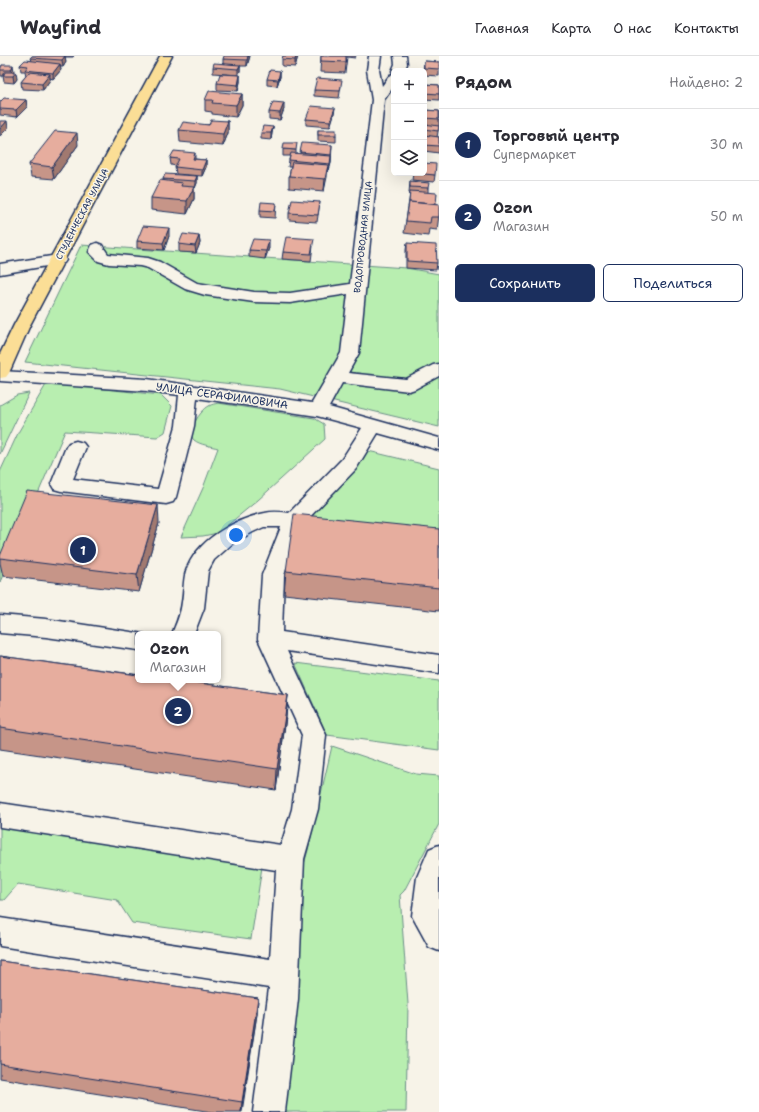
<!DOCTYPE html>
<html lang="ru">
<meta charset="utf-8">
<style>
body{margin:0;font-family:"Shantell Sans",sans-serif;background:#f7f7f7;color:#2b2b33}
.controls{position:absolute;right:12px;top:12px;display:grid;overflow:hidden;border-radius:6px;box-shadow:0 4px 16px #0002}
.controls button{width:36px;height:36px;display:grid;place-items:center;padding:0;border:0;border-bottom:1px solid #e1e1e2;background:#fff;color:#2b2b33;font:20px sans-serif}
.you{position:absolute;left:236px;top:479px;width:14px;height:14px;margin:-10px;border:3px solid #fff;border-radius:50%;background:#1a73e8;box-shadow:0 0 0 6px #1a73e833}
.badge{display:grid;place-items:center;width:26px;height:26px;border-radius:50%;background:#1b2f5e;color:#fff;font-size:13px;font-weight:700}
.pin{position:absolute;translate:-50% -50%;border:2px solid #fff;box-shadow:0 1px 4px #0006}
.popup{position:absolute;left:135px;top:575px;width:86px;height:52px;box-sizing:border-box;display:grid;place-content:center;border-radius:6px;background:#fff;filter:drop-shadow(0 1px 3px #0005);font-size:13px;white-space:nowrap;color:#7c7c81}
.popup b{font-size:15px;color:#2b2b33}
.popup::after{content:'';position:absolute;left:50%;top:100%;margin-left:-8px;border:8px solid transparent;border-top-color:#fff}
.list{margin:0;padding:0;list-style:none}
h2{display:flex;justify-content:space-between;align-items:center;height:52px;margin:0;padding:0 16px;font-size:17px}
h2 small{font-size:13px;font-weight:400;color:#7c7c81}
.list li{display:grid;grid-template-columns:26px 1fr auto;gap:12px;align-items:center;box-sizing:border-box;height:72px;padding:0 16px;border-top:1px solid #e1e1e2}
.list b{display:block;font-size:15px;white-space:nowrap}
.list p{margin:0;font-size:13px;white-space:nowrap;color:#7c7c81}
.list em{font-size:13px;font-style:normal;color:#7c7c81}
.actions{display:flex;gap:8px;padding:12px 16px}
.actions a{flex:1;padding:9px 0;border:1px solid #1b2f5e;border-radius:6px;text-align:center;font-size:14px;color:#1b2f5e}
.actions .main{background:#1b2f5e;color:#fff}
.icon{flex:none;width:22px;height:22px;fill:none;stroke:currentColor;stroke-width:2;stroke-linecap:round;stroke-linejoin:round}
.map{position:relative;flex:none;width:439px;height:1056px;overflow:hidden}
header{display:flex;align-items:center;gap:24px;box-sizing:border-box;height:56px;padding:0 20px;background:#fff;border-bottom:1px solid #e1e1e2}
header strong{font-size:19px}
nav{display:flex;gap:22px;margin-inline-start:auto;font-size:14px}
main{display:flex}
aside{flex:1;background:#fff}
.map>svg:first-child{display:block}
.green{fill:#b8eeb0;stroke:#6a8e87}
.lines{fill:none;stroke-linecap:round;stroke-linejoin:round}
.minor-casing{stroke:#1b2f5e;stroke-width:3}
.major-casing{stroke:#1b2f5e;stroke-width:3}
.minor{fill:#f7f3e8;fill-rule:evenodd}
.major{fill:#fbde96;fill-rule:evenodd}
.wall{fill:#c69588;stroke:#1b2f5e}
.shaded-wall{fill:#a1796f;stroke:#1b2f5e}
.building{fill:#e6ad9e;stroke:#1b2f5e}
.labels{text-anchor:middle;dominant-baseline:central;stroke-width:3;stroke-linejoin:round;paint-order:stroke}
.far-street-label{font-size:9px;fill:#1b2f5e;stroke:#f7f3e8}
.street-label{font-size:11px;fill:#1b2f5e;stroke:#f7f3e8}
</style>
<header>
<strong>Wayfind</strong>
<nav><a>Главная</a><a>Карта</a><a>О нас</a><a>Контакты</a></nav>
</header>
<main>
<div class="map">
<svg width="439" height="1056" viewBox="0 0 439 1056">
<rect width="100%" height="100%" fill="#f7f3e8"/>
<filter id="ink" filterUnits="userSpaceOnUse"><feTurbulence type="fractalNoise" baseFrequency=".025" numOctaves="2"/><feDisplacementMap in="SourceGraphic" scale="8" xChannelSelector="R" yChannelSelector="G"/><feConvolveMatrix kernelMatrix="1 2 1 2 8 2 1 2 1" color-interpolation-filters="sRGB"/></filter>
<g filter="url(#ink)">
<g class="green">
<path d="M81,189l325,23 33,6v153l-159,-38 -255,-27z"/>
<path d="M47,327l114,12 11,11 -7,26 -8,5 -92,-6 -65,151v-110l19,-41z"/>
<path d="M29,337l-29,61v-49l17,-10z"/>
<path d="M218,347l96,15 10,6 1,15 -67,61 -40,33 -15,3 -22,1 22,-49 15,-40c-7,-2 -18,-3 -24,-8 -9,-8 7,-30 15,-34 3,-2 6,-2 9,-3z"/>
<path d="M364,394l75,18v68l-136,-17z"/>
<path d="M295,607l144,18v69l-112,-15z"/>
<path d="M332,690l84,28 23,2v48l-35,67 -4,4 8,109 -2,108h-127l17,-219 12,-43z"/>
<path d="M0,771l262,40 -11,72 -119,-16 -15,-23 -99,-16 -14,16h-4z"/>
</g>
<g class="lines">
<g class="minor-casing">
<g id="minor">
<path d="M369,0h12l-2,14 3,16 8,-11 4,-1v12l-10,14 -25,253 -11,20 58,6 27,-14 6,-1v12l-24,13 -6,2 -67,-8 -13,24 110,31v12l-61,-17 -22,36 -53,55 -19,51 -2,57 157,23v18l-152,-22 39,84 -8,74 -14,50 -6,140 -13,113h-32l16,-124 -269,-42v-28l270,41 6,-89 -276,-43v-24l281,42 11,-36 10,-74 -44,-96 4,-64 19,-48h-17l-11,5 -21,12 -18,16 -6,11 -4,37 -10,26h-22c4,-10 9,-21 10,-32 2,-10 1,-21 4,-31 10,-31 49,-52 79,-58 8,-2 16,-1 24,0l53,-54 20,-31 -45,-12 -120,-18 -3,28 -18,71 -3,5 -7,2 -105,-13 -7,-2 -3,-5 15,-37 3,-4 7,-2 7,2 3,4 -13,32 85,10 18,-63 3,-31 -32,-4 -147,-10v-10l147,8 165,24 29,-50 7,-59 -58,9 -36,-1 -49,-7 -20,-6 -37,-21 -8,-2 -31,-2 -11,-3 -9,-9 3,-7 5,-2 5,2 6,9 40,4 12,4 37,21 57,9 36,1 60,-9 22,-184 -5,-30z"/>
<path d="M394,0h12l1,8 -3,7h-10v3l-2,-3 3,-7z"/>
<path d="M58,199l6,2 2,3 -2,3 -64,11v-10z"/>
<path d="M0,559l46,4 98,15h-6v16l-92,-13 -46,-4z"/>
<path d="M439,789v106l-10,-4 -17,-31 5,-39 12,-28z"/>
</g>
</g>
<g class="major-casing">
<path id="major" d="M160,0h12l-142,269 -21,48 -3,4 -6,1v-24l14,-29z"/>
</g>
<use href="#minor" class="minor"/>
<use href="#major" class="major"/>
</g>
<g class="wall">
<path d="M32,0h42l-1,1h-8l1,5 -3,5h-3l1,3 -8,9 -3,-1v2l-7,10 -21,-1 -1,-7 5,-6 -1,-5h-4l-1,-6 11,-4 -1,-3z"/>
<path d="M250,0l-3,10h-7v5l-2,4 -25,-2v-6l10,-3v-5z"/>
<path d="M283,0h15l-3,11 -13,-1v-7z"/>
<path d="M321,0h35l-1,2 -8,-1 -2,16 -25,-1z"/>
<path d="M424,5l15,1v14l-15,-1v-4h-1z"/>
<path d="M2,9l12,6 -1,1 4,7 -3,4 -10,-1 -1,-6h-2l-1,-6z"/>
<path d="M280,15v6l-3,9 -10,-1v-6z"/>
<path d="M240,19v7l-2,9 -21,-1v-7z"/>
<path d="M424,28l15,1v15l-15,-1z"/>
<path d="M341,30l-2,12 -25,-2v-6z"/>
<path d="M242,38v11l-6,12 -24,-3v-2l-7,-1v-11z"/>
<path d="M26,44l1,7 -10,10 -17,-2v-13z"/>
<path d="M284,53l-4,11 -11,-1v-7z"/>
<path d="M424,54l15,1v15l-2,11h2v16l-15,-2z"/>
<path d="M334,58l-4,13 -24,-2v-6z"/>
<path d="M228,65v12l-5,13 -43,-4 -1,-12z"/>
<path d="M273,71l-1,6 -1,7 -10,-1v-6z"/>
<path d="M318,74l18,5v7l-18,-1z"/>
<path d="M78,89l-24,34 -23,-2 -2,-13z"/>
<path d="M332,89l-1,18 -2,7h-2l-3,21 -35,-3v-12l2,-9h-3l1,-7 1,-4h-7v-7l13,1v3l4,1v-2z"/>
<path d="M170,102l25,1 11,1v7l-4,9 -26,-2 -1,-7 1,-1 -5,-1z"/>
<path d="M413,117h11l11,2 -1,7 -22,-2z"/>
<path d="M197,120v7l-2,5h-1v11l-7,15 -36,-4v-12l12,-17v-2z"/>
<path d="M410,125l18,7v5l8,11 3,11 -2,15 -8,-1 -1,7 -24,-3 6,-39 -1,-1z"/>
<path d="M320,146l-3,20 -28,-2v-7z"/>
<path d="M276,147l-1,15 -15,-1v-7z"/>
<path d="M169,180l-5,14 -27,-2v-7z"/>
<path d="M199,180l1,7 -4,10 -17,-1v-8z"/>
<path d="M407,187l30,20 -1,7 -30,-2v-18z"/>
<path d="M313,190l-2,15 -29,-2 1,-7z"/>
<path d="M269,192l-4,11 -16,-2v-7z"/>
<path d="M159,467l-20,69 -136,-16 -3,-13v-7z"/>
<path d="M439,473v82l-155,-17 2,-23z"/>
<path d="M0,600l288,39 -2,22 -10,73 -276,-41z"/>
<path d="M0,905l258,37 -1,16 -15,98h-30l-212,-34z"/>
</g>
<g class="shaded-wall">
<path d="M65,0l1,6 -3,5 -1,-7z"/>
<path d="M248,0h2l-3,10v-6z"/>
<path d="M296,0h2l-3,11v-7z"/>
<path d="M60,8l1,6 -8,9v-6z"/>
<path d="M13,9l1,6 -2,5 -1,-6z"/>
<path d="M240,9v6l-2,4v-6z"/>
<path d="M280,15v6l-3,9 1,-6z"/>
<path d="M16,16l1,7 -3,4 -1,-7z"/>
<path d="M50,18v6l-7,10 -1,-6z"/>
<path d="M240,19v7l-2,9v-6z"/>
<path d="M242,38v11l-6,12v-12z"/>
<path d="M26,44l1,7 -10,10 -1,-7z"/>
<path d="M284,47v6l-4,11v-7z"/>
<path d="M335,52l-1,6 -4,13v-6z"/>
<path d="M7,65l1,7 -8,8v-7z"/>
<path d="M228,65v12l-5,13v-12z"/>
<path d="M273,71l-1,6 -1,7v-7z"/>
<path d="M77,77l1,12 -24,34 -2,-12z"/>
<path d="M195,97v7l-2,-1z"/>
<path d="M331,100v7l-2,7 1,-6z"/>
<path d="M206,104v7l-4,9v-6z"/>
<path d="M328,109l-1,12 -3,14 1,-12z"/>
<path d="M197,120v7l-2,5v-7z"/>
<path d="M194,131v12l-7,15v-13z"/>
<path d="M169,172v8l-5,14 -1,-7z"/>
<path d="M199,180l1,7 -4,10 -1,-7z"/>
<path d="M269,184v8l-4,11 1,-8z"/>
<path d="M158,449l1,18 -20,69 -2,-17z"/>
<path d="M288,639l-2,22 -10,73 1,-21z"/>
<path d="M258,942l-1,16 -16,98 1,-10z"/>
</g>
<g class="building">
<path d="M32,0h33l-3,4 -32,-2z"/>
<path d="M224,0h24l-1,4 -24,-1z"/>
<path d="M283,0h13l-1,4 -13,-1z"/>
<path d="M321,0h25v6l-25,-1z"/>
<path d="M25,4l35,4 -7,9 -28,-3 3,-4 -8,-1z"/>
<path d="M424,5l15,1v7l-15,-1z"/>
<path d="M214,7l26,2 -2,4 -25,-2z"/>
<path d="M2,9h11l-2,5h-11z"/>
<path d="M270,14l10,1 -2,9 -11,-1z"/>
<path d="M5,16h11l-3,4h-10z"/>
<path d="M29,16l21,2 -8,10 -21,-2z"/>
<path d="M220,18l20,1 -2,10 -21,-2z"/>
<path d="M317,22l25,2 -2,11 -26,-1z"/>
<path d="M424,28l15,1v9l-15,-1z"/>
<path d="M209,35l33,3 -6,11 -24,-2 1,-3h-8z"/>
<path d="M4,42l22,2 -10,10 -16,-1v-7z"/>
<path d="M273,46l11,1 -4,10 -11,-1z"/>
<path d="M311,50l24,2 -5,13 -24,-2z"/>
<path d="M424,54l15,1v8l-15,-1z"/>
<path d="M211,64l17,1 -5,13 -44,-4 4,-8 26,3z"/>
<path d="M0,65h7l-7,8z"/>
<path d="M424,68l15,2 -1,5 -14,-2z"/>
<path d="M263,70l10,1 -2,6h-10z"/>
<rect x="318" y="74" width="18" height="5"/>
<path d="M55,75l22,2 -25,34 -23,-3z"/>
<path d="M424,79l15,2v9l-15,-1z"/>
<path d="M284,87h13l-1,7 -13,-1z"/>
<path d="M302,87l30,2 -1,10 -31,-3z"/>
<path d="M174,95l21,2 -2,6 13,1 -4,10 -27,-3 4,-8 -9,-1z"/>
<path d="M291,97l40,3 -1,8 -41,-4z"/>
<path d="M292,106l36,3 -3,14 -36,-3z"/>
<path d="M424,107l12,1 -1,11 -22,-2h11z"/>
<path d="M165,118l32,2 -2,5 -32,-2z"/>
<path d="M160,124l22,3 -1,3 13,1 -7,14 -36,-3z"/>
<path d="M410,125l19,2 -1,5 -18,-1z"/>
<path d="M410,135l27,2 -1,11 -27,-2z"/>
<path d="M292,144l28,2 -2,13 -29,-2z"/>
<path d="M261,146l15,1 -1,8 -15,-1z"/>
<path d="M409,146l30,3v12h-8l-1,6 -24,-2z"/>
<path d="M143,170l26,2 -6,15 -26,-2z"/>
<path d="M183,178l16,2 -4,10 -16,-2z"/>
<path d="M286,181l28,2 -3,15 -28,-2z"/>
<path d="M253,183l16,1 -3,11 -17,-1z"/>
<path d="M407,187l29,2 1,18 -30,-2z"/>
<path d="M27,435l131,14 -21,70 -137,-17v-2z"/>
<path d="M294,458l145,15v59l-153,-17z"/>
<path d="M0,600l138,19v5h39l111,15 -11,74 -277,-41z"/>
<path d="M0,905l258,37 -16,104 -242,-38z"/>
</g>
</g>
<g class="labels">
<g class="far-street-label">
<text transform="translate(82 158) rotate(-62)">СТУДЕНЧЕСКАЯ УЛИЦА</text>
<text transform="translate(363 181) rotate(-84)">ВОДОПРОВОДНАЯ УЛИЦА</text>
</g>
<g class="street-label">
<text transform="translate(222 340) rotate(8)">УЛИЦА СЕРАФИМОВИЧА</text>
</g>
</g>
</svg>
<div class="controls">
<button>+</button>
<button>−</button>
<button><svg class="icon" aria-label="layers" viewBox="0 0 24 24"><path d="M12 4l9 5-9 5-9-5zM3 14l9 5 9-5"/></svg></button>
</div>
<div class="you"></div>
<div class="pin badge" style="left:83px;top:494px">1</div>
<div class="pin badge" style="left:178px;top:655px">2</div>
<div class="popup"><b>Ozon</b>Магазин</div>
</div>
<aside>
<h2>Рядом<small>Найдено: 2</small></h2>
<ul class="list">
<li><span class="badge">1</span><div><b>Торговый центр</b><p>Супермаркет</p></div><em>30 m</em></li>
<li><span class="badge">2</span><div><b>Ozon</b><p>Магазин</p></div><em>50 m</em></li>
</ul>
<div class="actions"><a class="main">Сохранить</a><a>Поделиться</a></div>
</aside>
</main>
